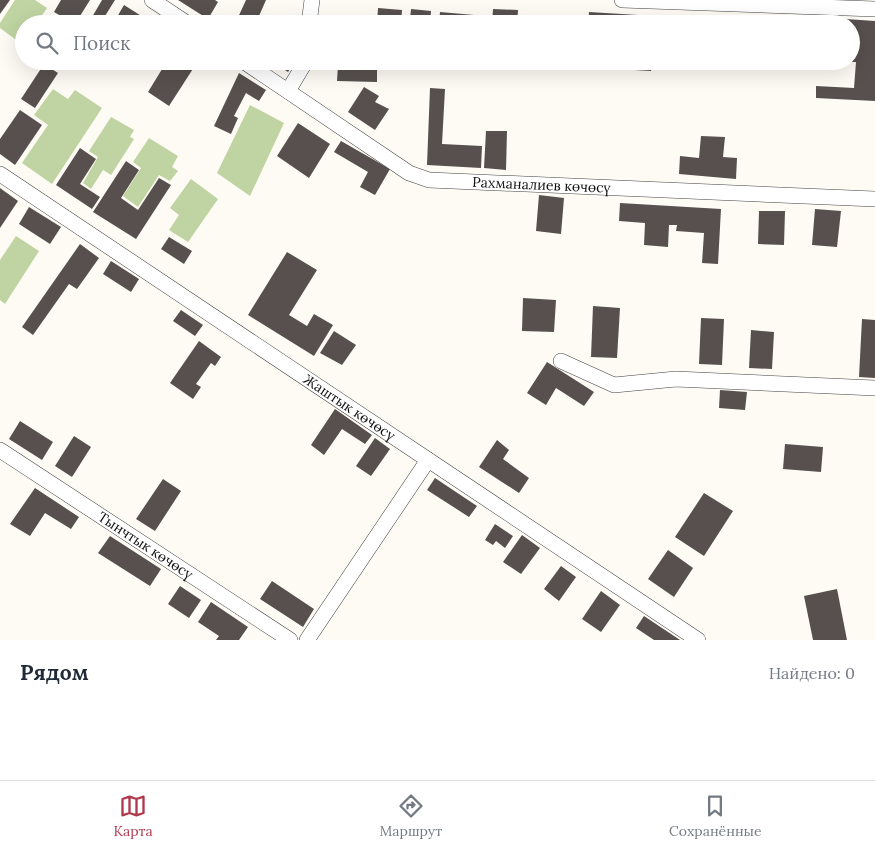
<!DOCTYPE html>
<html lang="ru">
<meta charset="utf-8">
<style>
body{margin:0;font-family:Lora,serif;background:#f2f2f3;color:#1f2937}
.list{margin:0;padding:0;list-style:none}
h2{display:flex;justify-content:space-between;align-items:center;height:65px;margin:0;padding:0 20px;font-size:21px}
h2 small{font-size:16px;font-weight:400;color:#747a83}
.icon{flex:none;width:28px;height:28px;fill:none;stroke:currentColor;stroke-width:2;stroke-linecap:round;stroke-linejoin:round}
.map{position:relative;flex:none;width:875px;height:640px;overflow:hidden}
.search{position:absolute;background:#fff;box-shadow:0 5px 20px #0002;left:15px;right:15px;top:15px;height:55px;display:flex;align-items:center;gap:12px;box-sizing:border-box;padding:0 18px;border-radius:28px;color:#747a83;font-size:19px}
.sheet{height:140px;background:#fff}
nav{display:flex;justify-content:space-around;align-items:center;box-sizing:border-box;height:70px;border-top:1px solid #e0e1e3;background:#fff;font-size:14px;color:#747a83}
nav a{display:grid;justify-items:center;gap:2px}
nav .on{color:#b0384d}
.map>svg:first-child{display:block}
.forest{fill:#bfd4a2}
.building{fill:#57504e}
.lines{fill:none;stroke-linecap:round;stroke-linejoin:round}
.minor-casing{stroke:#434343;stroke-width:16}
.minor{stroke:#fff;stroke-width:15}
.labels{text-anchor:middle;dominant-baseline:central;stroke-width:5;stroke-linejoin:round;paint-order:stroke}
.street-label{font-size:14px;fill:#101010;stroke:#fff}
</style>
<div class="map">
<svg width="875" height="640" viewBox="0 0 875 640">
<rect width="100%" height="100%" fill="#fefbf4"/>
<g class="forest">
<path d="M15,0h20l12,8 -11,16h-12l-1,21 -23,-17v-5z"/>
<path d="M53,89l15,10 7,-9 27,18 -50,76 -30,-21 26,-38 -14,-10z"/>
<path d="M250,105l34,18 -34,73 -33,-23z"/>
<path d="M111,117l23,13 -4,7 4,2 -23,36 -8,-5 -12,19 -8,-6 15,-26 -9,-6z"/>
<path d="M149,138l29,18 -6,11 6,4 -8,10 -11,-6 -21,32 -15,-11 18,-28 -8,-6z"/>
<path d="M191,179l27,20 -30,43 -19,-12 10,-15 -9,-7z"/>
<path d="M16,236l23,15 -34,53 -5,-4v-40z"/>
</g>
<g class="building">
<path d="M0,0h10l-10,14z"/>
<path d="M61,0h29l-15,24 -21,-12z"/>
<path d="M102,0h13l-15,24h-12z"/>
<path d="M178,0h37l3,2 -10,17z"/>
<path d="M246,0h20l-7,16 8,4v4h-32z"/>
<path d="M124,5l30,19h-41z"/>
<path d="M378,8l24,2 -1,14h-24z"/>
<path d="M411,9l20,2 -1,13h-11l1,-4 -10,-1z"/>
<path d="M493,9l25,1 -1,14h-25z"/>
<path d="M440,12l34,3v9h-35z"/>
<path d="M589,12l65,4v8h-66z"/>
<path d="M656,16l93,4v4h-93z"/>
<path d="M763,17l50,3 -1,4h-50z"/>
<path d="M816,17l59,4v80l-59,-3v-12l38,2 2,-26h-5v-38h-35z"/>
<path d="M167,61h31l-29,45 -21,-14z"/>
<path d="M271,61h24l-7,11z"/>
<path d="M548,61h35v6l-35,-1z"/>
<path d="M634,61h18l-1,10 -17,-1z"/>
<path d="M44,64l14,9 -23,35 -14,-9z"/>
<path d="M338,65l39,1v16l-40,-1z"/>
<path d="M239,73l27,17 -7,11 -13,-8 -12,23 4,2 -7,16 -17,-8z"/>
<path d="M364,87l15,9 -4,6 14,7 -14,21 -27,-18z"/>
<path d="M430,88l15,1 -3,55 40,2 -1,22 -54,-3z"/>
<path d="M20,110l22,15 -27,40 -15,-11v-15z"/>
<path d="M298,123l32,21 -21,34 -32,-22z"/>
<path d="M486,131h21l-1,39 -22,-2z"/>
<path d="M701,136l24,1 -2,20 14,1 -1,21 -57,-5 1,-18 19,2z"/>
<path d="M341,141l49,28 -15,26 -15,-8 8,-15 -34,-20z"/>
<path d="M80,148l16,11 -16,25 20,13 -8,12 -36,-24z"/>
<path d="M126,161l13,9 -18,28 17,12 21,-32 12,7 -35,54 -43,-27z"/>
<path d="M0,188l18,13 -18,27z"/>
<path d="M539,195l25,3 -3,36 -25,-3z"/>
<path d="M620,203l101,6 -3,55 -16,-1 2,-30 -28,-2 1,-6h-8l-1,22 -24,-2 1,-22 -26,-2z"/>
<path d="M29,207l32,20 -11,17 -31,-20z"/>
<path d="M815,209l26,2 -4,36 -25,-2z"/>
<path d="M759,211h26l-1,34 -26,-1z"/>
<path d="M169,237l23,14 -8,13 -23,-15z"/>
<path d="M80,244l19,14 -22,31 -8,-5 -36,51 -11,-8z"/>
<path d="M287,252l30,18 -28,45 18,11 7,-12 19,11 -19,31 -66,-41z"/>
<path d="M111,261l28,18 -8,13 -28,-18z"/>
<path d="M523,298l33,2 -2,32 -32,-1z"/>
<path d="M593,306l27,2 -3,50 -26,-1z"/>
<path d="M181,310l22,15 -8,11 -22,-15z"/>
<path d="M701,318l23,1 -2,46 -23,-1z"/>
<path d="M862,319l13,1v58l-16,-1z"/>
<path d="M751,330l23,2 -2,37 -23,-1z"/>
<path d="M334,331l22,14 -14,20 -22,-12z"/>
<path d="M199,341l22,16 -6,9 -4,-3 -15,21 5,3 -8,12 -23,-16z"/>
<path d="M547,362l47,30 -10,14 -28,-18 -10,17 -19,-12z"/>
<path d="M720,390l27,2 -2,18 -26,-2z"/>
<path d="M335,409l37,26 -7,9 -23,-15 -18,26 -13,-10z"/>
<path d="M20,421l33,21 -11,18 -33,-21z"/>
<path d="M74,436l17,11 -19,30 -17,-11z"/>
<path d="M375,438l15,11 -19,27 -15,-10z"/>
<path d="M497,440l12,10 -6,9 26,19 -10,15 -40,-26z"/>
<path d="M785,444l38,3 -2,25 -38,-3z"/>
<path d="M435,478l42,28 -8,11 -42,-27z"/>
<path d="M163,479l18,12 -26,40 -19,-12z"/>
<path d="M35,488l44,29 -8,12 -26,-16 -15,23 -20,-12z"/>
<path d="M704,493l29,18 -29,45 -29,-19z"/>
<path d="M495,524l18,12 -8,12 -9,-7 -3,4 -8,-5z"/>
<path d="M522,535l18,13 -19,26 -18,-12z"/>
<path d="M110,536l51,33 -11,17 -52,-33z"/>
<path d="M668,550l25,18 -19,29 -26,-18z"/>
<path d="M561,566l15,11 -17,24 -15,-12z"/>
<path d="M272,581l42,28 -11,18 -43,-28z"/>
<path d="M180,586l21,14 -12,18 -21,-14z"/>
<path d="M837,589l10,51h-34l-9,-44z"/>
<path d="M601,591l19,14 -19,27 -19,-13z"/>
<path d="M211,602l37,25 -9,13h-23l3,-4 -21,-14z"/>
<path d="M644,616l36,24h-26l-18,-12z"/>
</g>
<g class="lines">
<g class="minor-casing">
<g id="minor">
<path d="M152,0l36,24"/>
<path d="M622,0l253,9"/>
<path d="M309,24l3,-24"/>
<path id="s1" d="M243,61l166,112 20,7 446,19"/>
<path d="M288,91l18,-30"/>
<path id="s2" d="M0,174l698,466"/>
<path d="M561,361l53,24 62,-6 199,9"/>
<path id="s3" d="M0,450l290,190"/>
<path d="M307,640l121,-180"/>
</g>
</g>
<use href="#minor" class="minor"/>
</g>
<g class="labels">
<g class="street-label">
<text stroke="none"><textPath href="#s1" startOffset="334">Рахманалиев көчөсү</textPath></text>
<text stroke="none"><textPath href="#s2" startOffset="420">Жаштык көчөсү</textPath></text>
<text stroke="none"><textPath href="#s3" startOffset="174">Тынчтык көчөсү</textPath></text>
</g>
</g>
</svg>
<div class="search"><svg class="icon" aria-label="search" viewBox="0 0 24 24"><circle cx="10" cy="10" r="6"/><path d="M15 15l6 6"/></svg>Поиск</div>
</div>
<section class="sheet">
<h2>Рядом<small>Найдено: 0</small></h2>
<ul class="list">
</ul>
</section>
<nav>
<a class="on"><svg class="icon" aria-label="map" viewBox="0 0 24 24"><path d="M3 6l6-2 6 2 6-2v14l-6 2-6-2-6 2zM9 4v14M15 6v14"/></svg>Карта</a>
<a><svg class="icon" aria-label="directions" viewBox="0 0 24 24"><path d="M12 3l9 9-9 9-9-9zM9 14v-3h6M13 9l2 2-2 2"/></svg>Маршрут</a>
<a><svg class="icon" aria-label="saved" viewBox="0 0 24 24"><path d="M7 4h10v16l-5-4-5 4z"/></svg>Сохранённые</a>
</nav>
